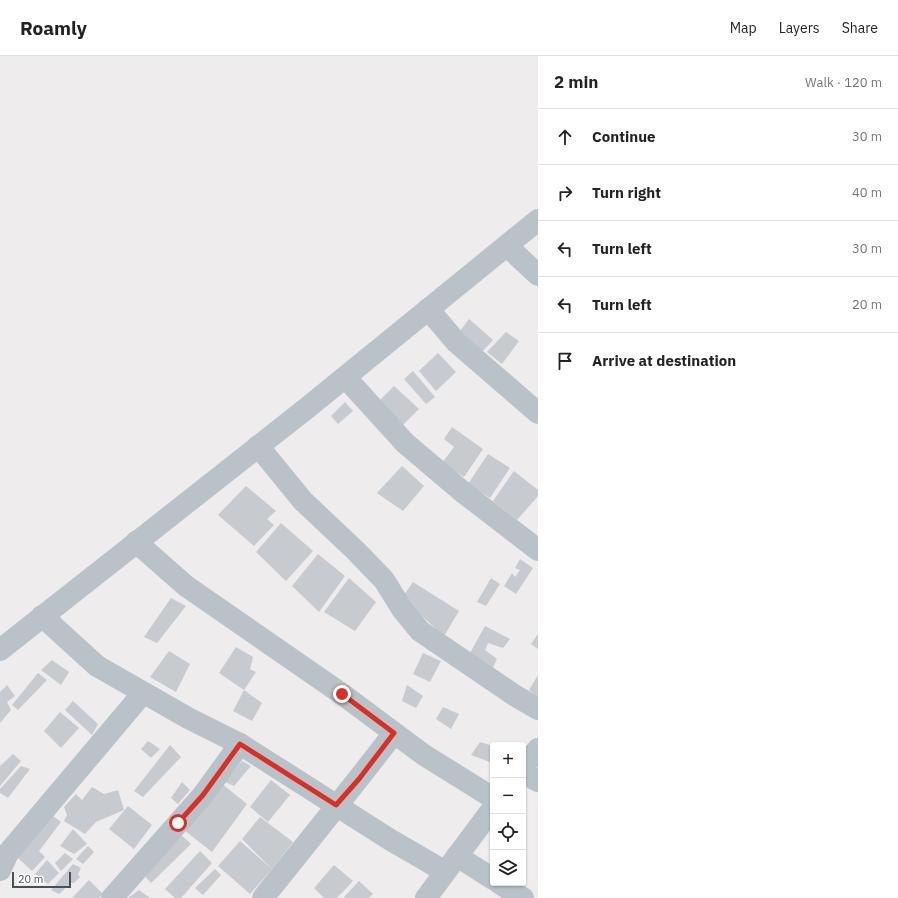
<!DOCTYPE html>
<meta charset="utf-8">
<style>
body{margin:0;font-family:"IBM Plex Sans",sans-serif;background:#f2f2f2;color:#222}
.controls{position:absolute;right:12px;bottom:12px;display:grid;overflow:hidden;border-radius:4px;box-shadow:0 1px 3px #0004}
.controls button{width:36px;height:36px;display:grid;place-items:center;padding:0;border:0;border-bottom:1px solid #e0e0e0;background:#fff;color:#222;font:20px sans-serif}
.scale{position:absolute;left:12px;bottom:10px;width:59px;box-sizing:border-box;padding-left:4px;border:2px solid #475158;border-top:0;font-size:11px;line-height:14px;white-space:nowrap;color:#475158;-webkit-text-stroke:3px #fff;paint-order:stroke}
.stop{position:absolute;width:12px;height:12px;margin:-9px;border:3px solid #d93025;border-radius:50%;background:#fff}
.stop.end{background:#d93025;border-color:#fff;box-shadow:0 1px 4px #0008}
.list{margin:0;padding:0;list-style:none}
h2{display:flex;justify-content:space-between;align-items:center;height:52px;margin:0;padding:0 16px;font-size:17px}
h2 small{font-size:13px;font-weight:400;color:#767676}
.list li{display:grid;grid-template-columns:26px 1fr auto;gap:12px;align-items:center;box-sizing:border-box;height:56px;padding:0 16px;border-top:1px solid #e0e0e0}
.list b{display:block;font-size:15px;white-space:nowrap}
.list em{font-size:13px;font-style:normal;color:#767676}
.icon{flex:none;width:22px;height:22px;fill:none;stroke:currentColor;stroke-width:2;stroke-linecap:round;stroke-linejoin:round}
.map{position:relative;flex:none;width:538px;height:842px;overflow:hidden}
header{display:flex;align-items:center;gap:24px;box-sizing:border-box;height:56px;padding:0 20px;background:#fff;border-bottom:1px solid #e0e0e0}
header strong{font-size:19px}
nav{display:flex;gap:22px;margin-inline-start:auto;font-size:14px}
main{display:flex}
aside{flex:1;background:#fff}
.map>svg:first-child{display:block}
.building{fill:#c7cacf}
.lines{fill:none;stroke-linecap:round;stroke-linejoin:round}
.street{stroke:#b9c2c8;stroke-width:22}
.route{stroke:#d93025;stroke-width:5}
</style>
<header>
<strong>Roamly</strong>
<nav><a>Map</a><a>Layers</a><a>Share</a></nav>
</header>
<main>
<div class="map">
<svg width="538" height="842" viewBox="0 0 538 842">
<rect width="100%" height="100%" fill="#efeced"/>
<g class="building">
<path d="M469,263l24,21 -11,12 -22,-21z"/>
<path d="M506,276l13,9 -17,23 -15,-12z"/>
<path d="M438,297l18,19 -20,19 -17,-20z"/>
<path d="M413,315l22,26 -9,7 -22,-25z"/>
<path d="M394,330l25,23 -17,17 -23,-25z"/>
<path d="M345,346l8,9 -15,13 -7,-8z"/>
<path d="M452,371l31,22 -19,28 -22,-14 12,-16 -10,-8z"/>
<path d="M488,398l22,14 -20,30 -22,-14z"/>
<path d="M402,410l22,20 -21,25 -26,-18z"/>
<path d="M514,415l24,19v6l-21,24 -24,-19z"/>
<path d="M246,430l30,25 -9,8 7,6 -20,21 -36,-31z"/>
<path d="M281,467l32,28 -27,30 -30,-29z"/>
<path d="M318,498l27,22 -26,36 -27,-26z"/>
<path d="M520,503l13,9 -17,26 -12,-8 8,-13 3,4 5,-7 -5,-2z"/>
<path d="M349,522l27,24 -21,29 -31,-19z"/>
<path d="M491,522l9,6 -14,22 -9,-4z"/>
<path d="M413,526l46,29 -15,25 -42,-38z"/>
<path d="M171,542l15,8 -29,37 -13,-6z"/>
<path d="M485,570l25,13 -7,9 -15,-5 -3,7 12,9 -5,10 -23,-14z"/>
<path d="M538,578v15l-7,-5z"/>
<path d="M236,591l17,10 -3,12 6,3 -12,18 18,13 -10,18 -19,-10 11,-21 -25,-17z"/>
<path d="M169,595l21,13 -14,28 -26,-15z"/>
<path d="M423,597l18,8 -11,21 -17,-8z"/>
<path d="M52,604l17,12 -8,13 -20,-15z"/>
<path d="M38,617l9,7 -29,30 -6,-5z"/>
<path d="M538,619v22l-9,-7z"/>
<path d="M7,629l8,11 -8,6 4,8 -11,13v-31z"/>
<path d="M407,629l16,11 -7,12 -14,-7z"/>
<path d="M73,645l25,23 -6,11 -27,-25z"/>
<path d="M443,651l16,7 -8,15 -15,-10z"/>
<path d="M60,656l19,16 -18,20 -17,-17z"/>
<path d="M148,685l12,8 -9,9 -10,-9z"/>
<path d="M480,686l13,4v9l-3,7 -19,-7z"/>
<path d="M170,689l11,12 -38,40 -9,-6z"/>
<path d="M13,698l8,7 -21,25v-20z"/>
<path d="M242,705l9,5 -17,20 -9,-4z"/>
<path d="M21,710l9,3 -22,29 -8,-5v-4z"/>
<path d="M271,724l19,15 -22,27 -18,-15z"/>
<path d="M182,726l8,8 -12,14 -7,-6z"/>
<path d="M221,727l26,21 -35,48 -28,-22z"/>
<path d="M92,731l12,7 14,-4 6,20 -28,12 -11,12 -21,-13 3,-6 -3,-8 12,-13 6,6z"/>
<path d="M128,750l24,19 -18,24 -25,-20z"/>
<path d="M53,760l8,6 -22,29 6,6 -13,14 -15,-14z"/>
<path d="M260,761l33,25 -21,27 -30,-30z"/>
<path d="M73,773l14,15 -13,10 -14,-8z"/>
<path d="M180,778l11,10 -40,39 -7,-8z"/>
<path d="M240,785l32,28 -22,25 -32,-28z"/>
<path d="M88,790l6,6 -11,12 -7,-5z"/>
<path d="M200,795l12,12 -31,35h-6l-10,-9z"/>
<path d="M65,797l8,6 -12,12 -6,-8z"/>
<path d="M47,804l12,13 -11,11 -13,-10z"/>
<path d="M73,808l8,4 -3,6 2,3 -6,6h-3l-12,11 -8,-4z"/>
<path d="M334,809l19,16 -16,17h-13l-10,-10z"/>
<path d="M215,813l6,6 -18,20 -8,-7z"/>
<path d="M89,824l14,14 -4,4h-27z"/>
<path d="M359,825l14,13 -4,4h-24l-1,-1z"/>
<path d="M139,834l11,8h-22z"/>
</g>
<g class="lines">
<g class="street">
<path d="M507,190l31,29"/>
<path d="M428,253l29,34 81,70"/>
<path d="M345,321l60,66 59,50 74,57"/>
<path d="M258,390l45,55 53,50 28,29 18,29 18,22 94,64 24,14"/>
<path d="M136,486l50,44 156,108 82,61 69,43"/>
<path d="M42,560l55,50 91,52 52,26 149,95 55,32"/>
<path d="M0,594l307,-242 231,-188"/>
<path d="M523,712l15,-19"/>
<path d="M523,717l15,8"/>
<path d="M457,800l36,23"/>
<path d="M0,814l8,-17 135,-160"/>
<path d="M499,827l24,15"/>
<path d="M112,842l91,-103 37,-51"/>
<path d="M263,842c44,-55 88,-109 131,-165"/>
<path d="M426,842l67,-90"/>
</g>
</g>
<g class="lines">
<path class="route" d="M178,767l25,-28 37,-51 96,61 23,-26 35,-46 -52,-39"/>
</g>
</svg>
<div class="controls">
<button>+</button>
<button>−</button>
<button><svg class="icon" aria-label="locate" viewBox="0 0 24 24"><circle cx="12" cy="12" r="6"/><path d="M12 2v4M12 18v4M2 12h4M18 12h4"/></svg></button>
<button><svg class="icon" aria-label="layers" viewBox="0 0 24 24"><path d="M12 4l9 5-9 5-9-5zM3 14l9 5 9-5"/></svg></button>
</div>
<div class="scale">20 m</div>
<div class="stop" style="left:178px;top:767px"></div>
<div class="stop end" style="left:342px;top:638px"></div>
</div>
<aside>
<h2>2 min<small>Walk · 120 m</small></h2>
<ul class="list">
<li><svg class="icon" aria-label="ahead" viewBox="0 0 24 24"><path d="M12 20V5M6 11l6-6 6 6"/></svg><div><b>Continue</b></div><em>30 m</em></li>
<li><svg class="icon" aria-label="right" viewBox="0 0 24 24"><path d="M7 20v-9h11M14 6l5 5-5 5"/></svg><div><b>Turn right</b></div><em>40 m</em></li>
<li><svg class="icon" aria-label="left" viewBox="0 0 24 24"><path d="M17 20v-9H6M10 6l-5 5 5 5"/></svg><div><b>Turn left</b></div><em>30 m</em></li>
<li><svg class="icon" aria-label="left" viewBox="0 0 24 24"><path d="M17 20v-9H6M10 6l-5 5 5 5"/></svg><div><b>Turn left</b></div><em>20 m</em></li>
<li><svg class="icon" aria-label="arrive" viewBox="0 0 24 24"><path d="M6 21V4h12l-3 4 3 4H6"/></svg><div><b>Arrive at destination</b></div></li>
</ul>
</aside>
</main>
